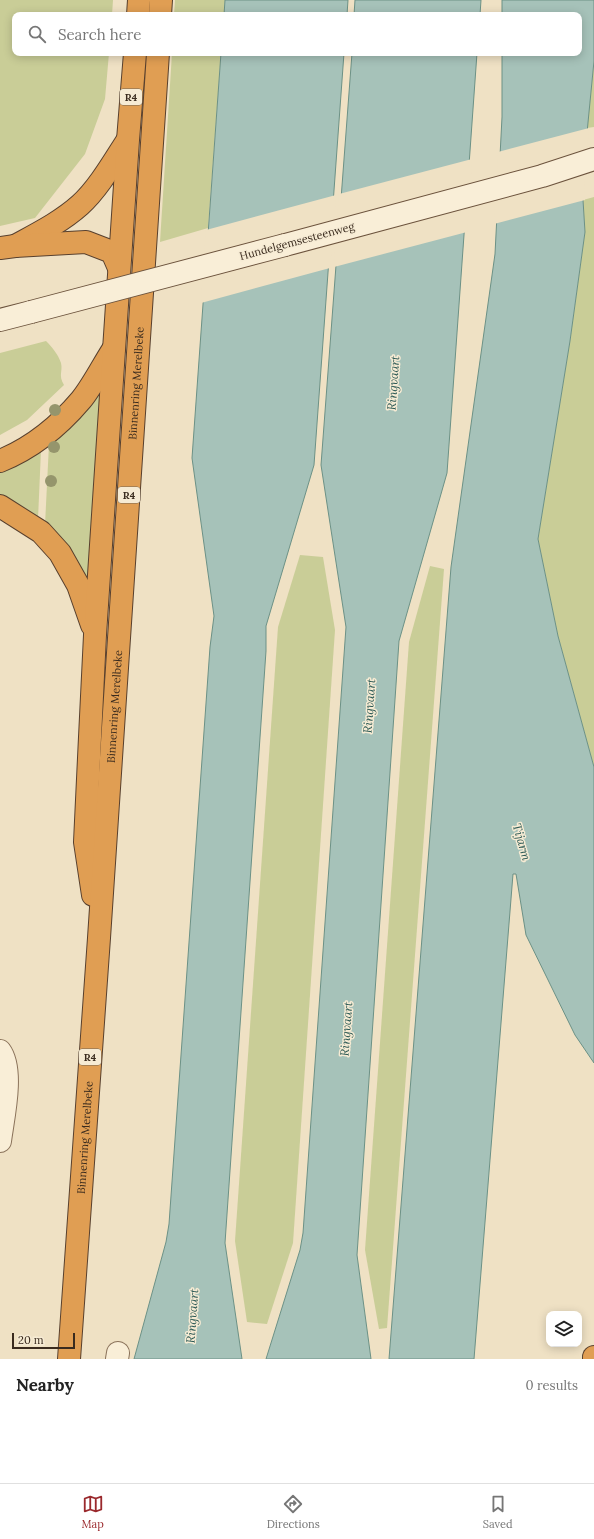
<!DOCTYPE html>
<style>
body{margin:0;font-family:Lora,serif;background:#f2f2f2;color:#222}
.controls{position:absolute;right:12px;bottom:12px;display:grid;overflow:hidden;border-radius:8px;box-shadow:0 2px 10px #0003}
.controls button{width:36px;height:36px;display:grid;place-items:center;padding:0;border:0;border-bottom:1px solid #e0e0e0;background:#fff;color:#222;font:20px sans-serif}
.scale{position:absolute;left:12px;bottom:10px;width:63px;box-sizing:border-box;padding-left:4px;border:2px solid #3a2b1e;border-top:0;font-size:11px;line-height:14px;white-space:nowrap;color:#3a2b1e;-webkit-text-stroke:3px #f6ebd4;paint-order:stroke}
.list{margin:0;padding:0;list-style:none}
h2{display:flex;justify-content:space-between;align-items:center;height:52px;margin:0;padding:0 16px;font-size:17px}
h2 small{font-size:13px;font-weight:400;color:#767676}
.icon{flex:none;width:22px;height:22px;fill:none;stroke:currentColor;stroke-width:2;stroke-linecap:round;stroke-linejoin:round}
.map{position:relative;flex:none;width:594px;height:1359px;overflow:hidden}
.search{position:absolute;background:#fff;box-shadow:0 2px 10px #0003;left:12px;right:12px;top:12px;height:44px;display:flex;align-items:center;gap:10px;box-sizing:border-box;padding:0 14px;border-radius:8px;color:#767676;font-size:15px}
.sheet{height:124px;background:#fff}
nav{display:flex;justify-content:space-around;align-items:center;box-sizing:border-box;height:56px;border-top:1px solid #e0e0e0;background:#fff;font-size:11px;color:#767676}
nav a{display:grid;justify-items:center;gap:2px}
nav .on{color:#9a292d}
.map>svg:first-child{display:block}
.green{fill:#c9cd97}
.water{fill:#a6c2b9;stroke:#6c9186}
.pier{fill:#efe1c4}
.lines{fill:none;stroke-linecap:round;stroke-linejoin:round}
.street-casing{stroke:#8a725a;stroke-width:24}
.secondary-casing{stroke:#6c533d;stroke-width:24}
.highway-casing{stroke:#58402e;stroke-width:24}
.street{stroke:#f9eed7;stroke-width:22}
.secondary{stroke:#f9eed7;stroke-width:22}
.highway{stroke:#e09e53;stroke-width:22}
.secondary-bridge-casing{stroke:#6c533d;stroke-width:24;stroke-linecap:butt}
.secondary-bridge{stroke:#f9eed7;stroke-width:22}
.tree{fill:#95956c}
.labels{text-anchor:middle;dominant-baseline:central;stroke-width:3;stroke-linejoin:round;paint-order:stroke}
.shield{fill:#f6ebd4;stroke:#726555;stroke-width:1}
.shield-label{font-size:10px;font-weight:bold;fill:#3a2b1e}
.street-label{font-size:11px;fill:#3a2b1e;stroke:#f6ebd4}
.water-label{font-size:12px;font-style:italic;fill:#2d5a55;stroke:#f6ebd4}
</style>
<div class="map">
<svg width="594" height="1359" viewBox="0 0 594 1359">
<rect width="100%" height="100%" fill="#efe1c4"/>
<g class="green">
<path d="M0,0h113l-1,15h-97v38h94l-4,46 -20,55 -50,64 -35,8z"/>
<path d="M175,0h50l-1,15h-50z"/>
<path d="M172,53h49l-13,175 -48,14z"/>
<path d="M594,61v66l-7,1z"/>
<path d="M594,197v570l-36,-131 -20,-97 32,-198 15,-109 -2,-32z"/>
<path d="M46,341c6,6 12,13 15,22 2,9 -3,12 3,22l-37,35 -27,15v-82z"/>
<path d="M102,386l-12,199 -45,-60 4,-81z"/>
<path d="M41,450l-3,69 -38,-23v-26z"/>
<path d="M300,555l23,2 12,73 -42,613 -26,81 -20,-2 -12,-81 43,-614z"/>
<path d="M430,566l14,3 -57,759 -8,1 -14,-79 44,-608z"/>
</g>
<g class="water">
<path d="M225,0h123l-1,15h-123z"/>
<path d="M355,0h126l-1,15h-126z"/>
<path d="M502,0h92v61l-12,123 3,48 -15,109 -32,198 20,97 36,131v296l-19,-28 -49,-100 -10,-61h-3l-39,485h-85l62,-792 44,-313 7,-137v-64h77v-38h-77z"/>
<path d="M221,53h123l-30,412 -48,161v25l-41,592 17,116h-108l32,-117 3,-18 41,-577 4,-31 -22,-158z"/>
<path d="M352,53h125l-30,420 -48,168 -42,614 14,104h-105l34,-109 3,-17 43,-606 -25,-162z"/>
</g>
<g class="pier">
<path d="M589,128l-5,56 1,16 -91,24 4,-72z"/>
<path d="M472,159l-5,73 -133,35 5,-73z"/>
<path d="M336,195l-6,73 -129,35 5,-73z"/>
</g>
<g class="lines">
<g class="street-casing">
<g id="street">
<path d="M0,1051c14,19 3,67 0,90"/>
<path d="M117,1359l1,-6"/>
</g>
</g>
<g class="secondary-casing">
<g id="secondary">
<path d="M285,245l257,-69 52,-17"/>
<path d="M0,320l31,-8"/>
</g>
</g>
<g class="highway-casing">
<g id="highway">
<path d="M138,15l1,-15"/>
<path d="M160,15l1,-15"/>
<path d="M15,246c22,-12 46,-24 65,-41 18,-16 34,-44 47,-64"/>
<path d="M0,248l15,-2 71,-4 26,10 7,16"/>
<path d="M0,461c32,-13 59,-35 81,-61 11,-13 23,-37 33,-52"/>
<path d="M0,506l41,26 19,21 18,32 14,40"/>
<path d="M93,895l-8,-53 5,-105 5,-102 33,-495 7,-87"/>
<path id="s1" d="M69,1359l30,-421 59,-885"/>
<path d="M594,1359v-2"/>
</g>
</g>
<use href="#street" class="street"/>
<use href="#secondary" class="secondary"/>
<use href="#highway" class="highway"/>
<g class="secondary-bridge-casing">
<path id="secondary-bridge" d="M31,312l254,-67"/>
</g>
<use href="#secondary-bridge" class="secondary-bridge"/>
</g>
<g class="tree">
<circle cx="55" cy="410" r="6"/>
<circle cx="54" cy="447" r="6"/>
<circle cx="51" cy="481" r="6"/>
</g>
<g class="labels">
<g class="shield">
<rect x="120" y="89" width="22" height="16" rx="3"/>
<rect x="118" y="487" width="22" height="16" rx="3"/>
<rect x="79" y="1049" width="22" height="16" rx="3"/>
</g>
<g class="shield-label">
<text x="131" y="97">R4</text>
<text x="129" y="495">R4</text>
<text x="90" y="1057">R4</text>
</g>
<g class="street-label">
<text transform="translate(297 241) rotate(-15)">Hundelgemsesteenweg</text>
<text stroke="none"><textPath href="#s1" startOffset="978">Binnenring Merelbeke</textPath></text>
<text stroke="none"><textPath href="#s1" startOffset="654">Binnenring Merelbeke</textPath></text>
<text stroke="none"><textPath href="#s1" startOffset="222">Binnenring Merelbeke</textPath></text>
</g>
<g class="water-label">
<text transform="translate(393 383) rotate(-86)">Ringvaart</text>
<text transform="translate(369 706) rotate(-86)">Ringvaart</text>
<text transform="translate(522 842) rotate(74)">Tijarm</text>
<text transform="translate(346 1029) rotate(-86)">Ringvaart</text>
<text transform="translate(192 1316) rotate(-86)">Ringvaart</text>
</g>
</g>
</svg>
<div class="controls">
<button><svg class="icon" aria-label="layers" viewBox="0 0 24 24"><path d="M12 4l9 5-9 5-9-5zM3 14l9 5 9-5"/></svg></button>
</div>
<div class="scale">20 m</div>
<div class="search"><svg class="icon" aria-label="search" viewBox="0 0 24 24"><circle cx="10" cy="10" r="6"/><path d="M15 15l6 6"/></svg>Search here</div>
</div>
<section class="sheet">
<h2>Nearby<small>0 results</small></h2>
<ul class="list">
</ul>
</section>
<nav>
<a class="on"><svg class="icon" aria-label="map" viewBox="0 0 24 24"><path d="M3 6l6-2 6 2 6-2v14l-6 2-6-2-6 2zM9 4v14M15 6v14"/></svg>Map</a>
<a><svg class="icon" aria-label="directions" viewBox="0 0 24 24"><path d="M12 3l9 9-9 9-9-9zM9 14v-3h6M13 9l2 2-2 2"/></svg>Directions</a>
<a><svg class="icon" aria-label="saved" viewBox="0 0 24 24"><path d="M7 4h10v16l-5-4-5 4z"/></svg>Saved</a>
</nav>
